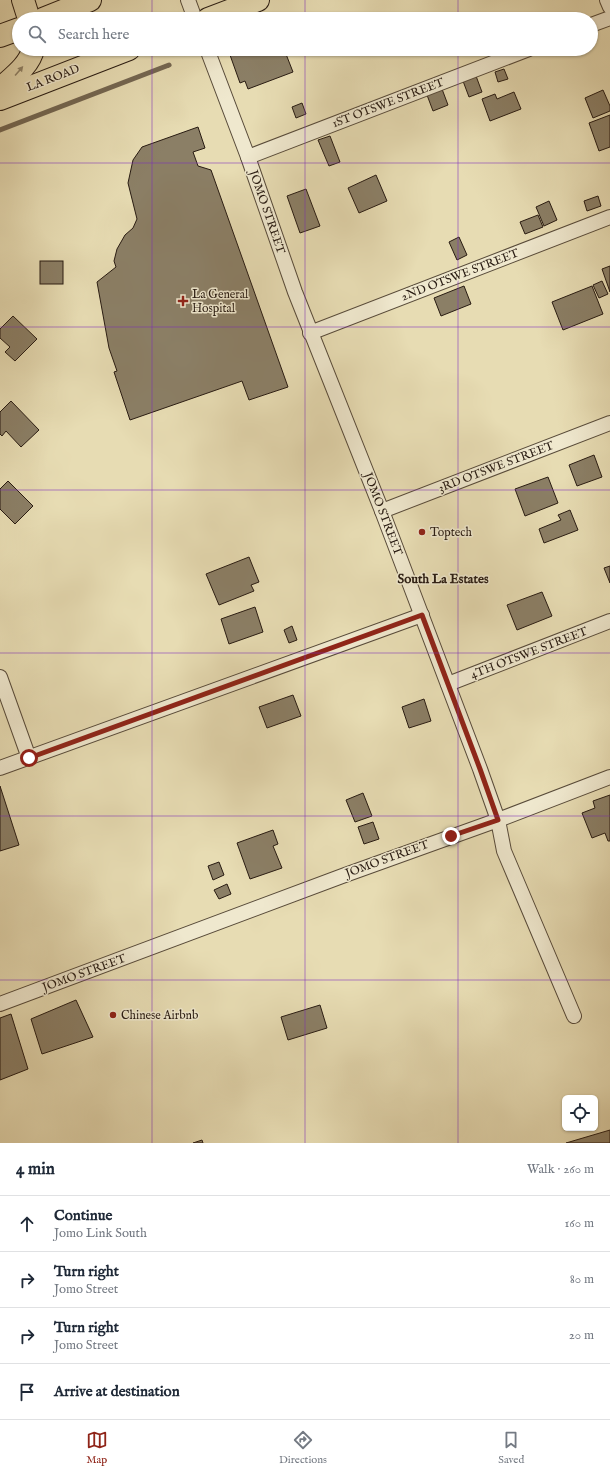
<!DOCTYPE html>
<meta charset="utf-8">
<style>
body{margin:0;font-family:"IM FELL English",serif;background:#f6f6f7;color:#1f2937}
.controls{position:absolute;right:12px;bottom:12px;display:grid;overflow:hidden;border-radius:6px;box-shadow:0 1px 3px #0004}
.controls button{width:36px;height:36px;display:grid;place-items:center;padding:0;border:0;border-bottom:1px solid #e0e1e3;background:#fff;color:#1f2937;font:20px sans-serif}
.stop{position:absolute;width:12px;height:12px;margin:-9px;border:3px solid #8f2418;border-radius:50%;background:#fff}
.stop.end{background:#8f2418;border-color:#fff;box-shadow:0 1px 4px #0008}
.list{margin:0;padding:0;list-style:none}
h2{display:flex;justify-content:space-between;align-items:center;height:52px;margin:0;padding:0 16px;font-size:17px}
h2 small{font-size:13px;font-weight:400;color:#747a83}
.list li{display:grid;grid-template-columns:26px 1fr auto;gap:12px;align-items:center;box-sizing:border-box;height:56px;padding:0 16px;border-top:1px solid #e0e1e3}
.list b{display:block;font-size:15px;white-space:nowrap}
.list p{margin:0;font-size:13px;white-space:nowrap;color:#747a83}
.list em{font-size:13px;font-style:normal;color:#747a83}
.icon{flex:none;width:22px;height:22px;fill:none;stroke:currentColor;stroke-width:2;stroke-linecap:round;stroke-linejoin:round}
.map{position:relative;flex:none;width:610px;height:1143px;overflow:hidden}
.search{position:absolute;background:#fff;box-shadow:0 1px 3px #0004;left:12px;right:12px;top:12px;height:44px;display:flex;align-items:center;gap:10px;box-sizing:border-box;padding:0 14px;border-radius:22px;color:#747a83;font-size:15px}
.sheet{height:276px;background:#fff}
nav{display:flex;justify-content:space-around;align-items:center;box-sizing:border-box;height:56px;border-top:1px solid #e0e1e3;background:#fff;font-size:11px;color:#747a83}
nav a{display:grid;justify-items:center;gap:2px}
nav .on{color:#8f2418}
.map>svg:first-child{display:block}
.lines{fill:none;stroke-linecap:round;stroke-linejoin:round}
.stream{stroke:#746752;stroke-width:5}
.building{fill:#8b7f66;stroke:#281b12}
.minor-casing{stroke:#584b3a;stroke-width:16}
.primary-casing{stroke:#281b12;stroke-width:24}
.minor{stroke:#efe8ce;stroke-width:14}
.primary{stroke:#e7dcb3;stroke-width:22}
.oneway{fill:#91856b}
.route{stroke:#8f2418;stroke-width:5}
.grid{fill:none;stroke:#7b2cbf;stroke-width:1;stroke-opacity:0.55}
.poi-dot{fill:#8f2418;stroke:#efe8ce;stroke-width:1.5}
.labels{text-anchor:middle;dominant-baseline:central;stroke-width:3;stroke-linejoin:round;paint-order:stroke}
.street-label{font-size:12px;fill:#281b12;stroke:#efe8ce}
.poi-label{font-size:12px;fill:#281b12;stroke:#efe8ce;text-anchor:start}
.neighbourhood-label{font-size:13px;font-weight:bold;fill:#281b12;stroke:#efe8ce}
</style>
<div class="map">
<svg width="610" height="1143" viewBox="0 0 610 1143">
<rect width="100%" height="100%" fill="#e7dcb3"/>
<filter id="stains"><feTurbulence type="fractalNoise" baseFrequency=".005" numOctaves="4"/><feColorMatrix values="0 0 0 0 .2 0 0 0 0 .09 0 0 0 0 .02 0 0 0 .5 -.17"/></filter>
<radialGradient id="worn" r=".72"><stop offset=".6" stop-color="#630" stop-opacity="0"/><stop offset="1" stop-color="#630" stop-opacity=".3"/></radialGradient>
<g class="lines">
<path class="stream" d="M0,130l169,-65"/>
</g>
<g class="building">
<path d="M245,49h39l9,23 -45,17 -3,-8 -5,2 -10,-28z"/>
<path d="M504,69l4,10 -10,3 -3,-10z"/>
<path d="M476,76l6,16 -13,5 -6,-16z"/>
<path d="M442,89l6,16 -15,6 -6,-16z"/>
<path d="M603,90l7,16v5l-17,7 -8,-20z"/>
<path d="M514,92l7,17 -31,12 -8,-22 13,-5 2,5z"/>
<path d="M302,103l4,11 -10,4 -4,-11z"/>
<path d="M610,115v32l-11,4 -10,-28z"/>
<path d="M198,127l7,21 -12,4 5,14 13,4 77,217 -39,13 -7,-19 -112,39 -16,-48 3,-1 -8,-23 -12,-66 19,-15 -2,-6 3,-12 8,-14 8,-7 4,-9 -9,-36 5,-23 9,-13z"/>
<path d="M330,136l10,26 -11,4 -11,-26z"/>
<path d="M376,175l11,26 -28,12 -11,-25z"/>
<path d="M306,189l14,37 -20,7 -13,-37z"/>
<path d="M598,196l3,10 -14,5 -3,-10z"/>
<path d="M549,201l8,19 -13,6 -8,-19z"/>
<path d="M538,215l5,12 -18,7 -5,-12z"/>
<path d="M459,237l8,18 -10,5 -8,-18z"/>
<rect x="40" y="261" width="23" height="23"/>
<path d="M610,266v26l-8,-23z"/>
<path d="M602,281l6,13 -9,4 -6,-13z"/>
<path d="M464,286l7,18 -30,12 -7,-18z"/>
<path d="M592,286l11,28 -40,16 -11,-28z"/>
<path d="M13,316l24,23 -22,22 -10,-9 5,-5 -10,-9v-9z"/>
<path d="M11,401l28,29 -18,17 -15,-16 -4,5 -2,-2v-22z"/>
<path d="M594,455l8,22 -25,9 -8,-21z"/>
<path d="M548,477l10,26 -33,13 -10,-27z"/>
<path d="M8,481l25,25 -18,18 -15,-15v-20z"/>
<path d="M570,510l8,20 -34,13 -5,-14 22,-9 -3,-5z"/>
<path d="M249,557l10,25 -8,3 3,6 -35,14 -13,-31z"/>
<path d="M610,566v17l-6,-15z"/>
<path d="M542,592l10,24 -35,14 -10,-25z"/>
<path d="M255,607l8,25 -34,12 -8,-25z"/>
<path d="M292,626l5,14 -8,3 -5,-13z"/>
<path d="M293,695l8,21 -34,12 -8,-21z"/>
<path d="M424,699l7,22 -22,7 -7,-21z"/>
<path d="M0,786l19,59 -19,6z"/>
<path d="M363,793l9,23 -17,6 -9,-22z"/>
<path d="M610,795v46h-2l-3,-8 -13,5 -10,-25 13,-5 -2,-7z"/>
<path d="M373,822l6,17 -15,5 -6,-17z"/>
<path d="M273,830l5,14 -5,2 9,22 -32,11 -13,-36z"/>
<path d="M219,862l5,13 -11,5 -5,-14z"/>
<path d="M227,884l4,10 -12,5 -5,-9z"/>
<path d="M76,1000l17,37 -51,17 -11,-35z"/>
<path d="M320,1005l7,23 -39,12 -7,-23z"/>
<path d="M11,1014l17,55 -28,11v-62z"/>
<path d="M610,1130v13h-44z"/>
<path d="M202,1140l1,3h-10z"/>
</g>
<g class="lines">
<g class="minor-casing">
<g id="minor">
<path d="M188,0l7,19"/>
<path d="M607,0l3,7"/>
<path d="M591,25l19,-7"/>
<path d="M248,157l281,-108"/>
<path d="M310,333l300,-116"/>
<path d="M382,511l228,-88"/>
<path d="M0,677l29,81"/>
<path d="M448,684l162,-63"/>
<path d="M0,768l422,-153"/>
<path d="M0,1004l345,-129 153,-55 -18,-51 -98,-258 -87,-219 -47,-135 -41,-108"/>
<path d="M574,1016l-70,-165 -6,-31 112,-43"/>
</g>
</g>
<g class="primary-casing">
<g id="primary">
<path d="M23,0l6,19"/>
<path d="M43,19l47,-19"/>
<path d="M208,19l50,-19"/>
<path d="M0,36l19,-7"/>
<path d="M0,89c12,-11 30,-24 33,-40"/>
<path d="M0,99l129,-50"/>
</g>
</g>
<use href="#minor" class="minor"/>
<use href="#primary" class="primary"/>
</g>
<defs><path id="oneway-solid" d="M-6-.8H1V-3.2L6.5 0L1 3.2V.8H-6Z"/></defs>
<use class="oneway" href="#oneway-solid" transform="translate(19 71) rotate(-49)"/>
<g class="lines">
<path class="route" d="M29,758l393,-143 58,154 18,51 -47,16"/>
</g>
<path class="grid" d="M152,0v19M305,0v19M458,0v19M152,49v1094M305,49v1094M458,49v1094M0,163h610M0,327h610M0,490h610M0,653h610M0,816h610M0,980h610"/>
<g class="poi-dot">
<path d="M181 295h4v4h4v4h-4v4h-4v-4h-4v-4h4z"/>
<circle cx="422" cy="532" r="4"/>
<circle cx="113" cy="1015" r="4"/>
</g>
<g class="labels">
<g class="street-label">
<text transform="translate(53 78) rotate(-21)">LA ROAD</text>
<text transform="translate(388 103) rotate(-21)">1ST OTSWE STREET</text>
<text transform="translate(267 212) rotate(71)">JOMO STREET</text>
<text transform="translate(460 275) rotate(-21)">2ND OTSWE STREET</text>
<text transform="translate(496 467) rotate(-21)">3RD OTSWE STREET</text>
<text transform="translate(383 514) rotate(69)">JOMO STREET</text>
<text transform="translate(529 653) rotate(-21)">4TH OTSWE STREET</text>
<text transform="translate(387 859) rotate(-20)">JOMO STREET</text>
<text transform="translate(84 973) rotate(-20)">JOMO STREET</text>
</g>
<g class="poi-label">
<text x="192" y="294">La General<tspan x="192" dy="14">Hospital</tspan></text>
<text x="430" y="532">Toptech</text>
<text x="121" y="1015">Chinese Airbnb</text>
</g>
<g class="neighbourhood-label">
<text x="443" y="579">South La Estates</text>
</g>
</g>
<rect width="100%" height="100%" filter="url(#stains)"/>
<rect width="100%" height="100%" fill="url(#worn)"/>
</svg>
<div class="controls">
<button><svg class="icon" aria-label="locate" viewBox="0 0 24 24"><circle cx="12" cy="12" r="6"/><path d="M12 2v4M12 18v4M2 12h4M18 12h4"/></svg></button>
</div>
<div class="stop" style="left:29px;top:758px"></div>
<div class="stop end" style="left:451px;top:836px"></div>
<div class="search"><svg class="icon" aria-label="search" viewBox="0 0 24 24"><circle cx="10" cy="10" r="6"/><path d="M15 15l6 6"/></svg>Search here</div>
</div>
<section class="sheet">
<h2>4 min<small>Walk · 260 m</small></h2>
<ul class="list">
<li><svg class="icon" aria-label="ahead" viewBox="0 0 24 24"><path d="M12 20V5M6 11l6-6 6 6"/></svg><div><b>Continue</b><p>Jomo Link South</p></div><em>160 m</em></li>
<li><svg class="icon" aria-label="right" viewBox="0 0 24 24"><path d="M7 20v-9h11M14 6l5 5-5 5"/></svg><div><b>Turn right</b><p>Jomo Street</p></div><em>80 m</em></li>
<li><svg class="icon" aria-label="right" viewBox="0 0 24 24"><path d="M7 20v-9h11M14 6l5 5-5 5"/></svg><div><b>Turn right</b><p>Jomo Street</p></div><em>20 m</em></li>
<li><svg class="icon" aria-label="arrive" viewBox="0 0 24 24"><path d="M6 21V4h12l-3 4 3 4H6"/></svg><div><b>Arrive at destination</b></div></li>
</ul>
</section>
<nav>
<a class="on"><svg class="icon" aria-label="map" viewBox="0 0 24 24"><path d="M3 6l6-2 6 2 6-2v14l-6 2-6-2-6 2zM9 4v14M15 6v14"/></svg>Map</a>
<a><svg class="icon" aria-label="directions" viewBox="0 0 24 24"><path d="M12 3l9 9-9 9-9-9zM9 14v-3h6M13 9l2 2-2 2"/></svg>Directions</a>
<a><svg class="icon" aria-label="saved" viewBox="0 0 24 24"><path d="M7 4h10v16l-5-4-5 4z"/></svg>Saved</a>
</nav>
